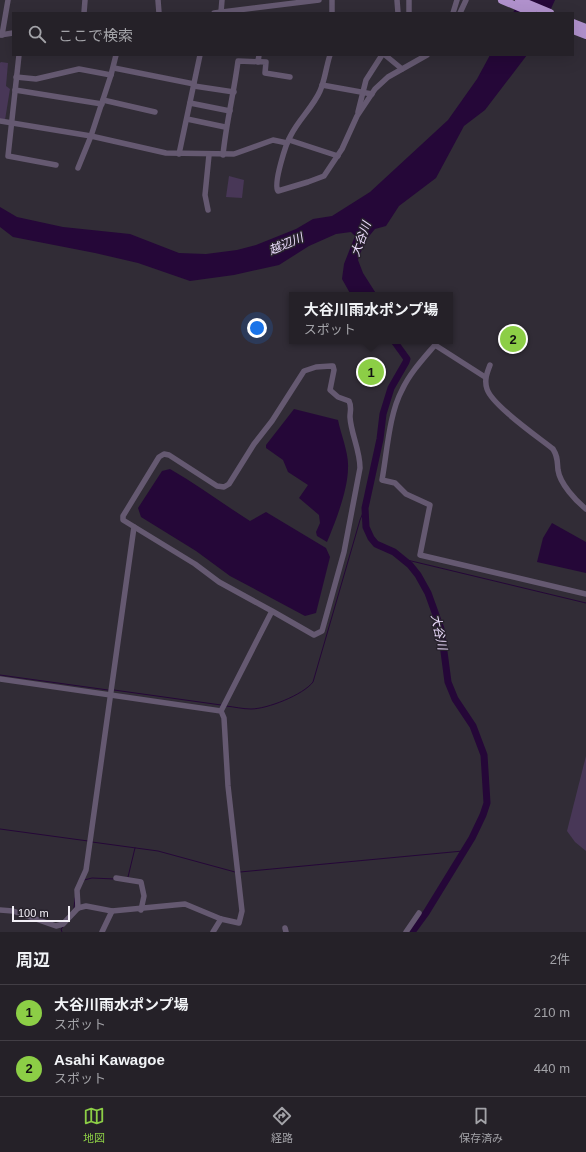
<!DOCTYPE html>
<html lang="ja">
<meta charset="utf-8">
<style>
body{margin:0;font-family:Helvetica,"Noto Sans JP",sans-serif;background:#2d2930;color:#f1f3f6}
.scale{position:absolute;left:12px;bottom:10px;width:58px;box-sizing:border-box;padding-left:4px;border:2px solid #f3f0f7;border-top:0;font-size:11px;line-height:14px;white-space:nowrap;color:#f3f0f7;-webkit-text-stroke:3px #27222c;paint-order:stroke}
.you{position:absolute;left:257px;top:328px;width:14px;height:14px;margin:-10px;border:3px solid #fff;border-radius:50%;background:#1a73e8;box-shadow:0 0 0 6px #1a73e833}
.badge{display:grid;place-items:center;width:26px;height:26px;border-radius:50%;background:#8cce46;color:#111;font-size:13px;font-weight:700}
.pin{position:absolute;translate:-50% -50%;border:2px solid #fff;box-shadow:0 1px 4px #0006}
.popup{position:absolute;left:289px;top:292px;width:164px;height:52px;box-sizing:border-box;display:grid;place-content:center;border-radius:0px;background:#252128;filter:drop-shadow(0 1px 3px #0005);font-size:13px;white-space:nowrap;color:#a3a3a8}
.popup b{font-size:15px;color:#f1f3f6}
.popup::after{content:'';position:absolute;left:50%;top:100%;margin-left:-8px;border:8px solid transparent;border-top-color:#252128}
.list{margin:0;padding:0;list-style:none}
h2{display:flex;justify-content:space-between;align-items:center;height:52px;margin:0;padding:0 16px;font-size:17px}
h2 small{font-size:13px;font-weight:400;color:#a3a3a8}
.list li{display:grid;grid-template-columns:26px 1fr auto;gap:12px;align-items:center;box-sizing:border-box;height:56px;padding:0 16px;border-top:1px solid #423e45}
.list b{display:block;font-size:15px;white-space:nowrap}
.list p{margin:0;font-size:13px;white-space:nowrap;color:#a3a3a8}
.list em{font-size:13px;font-style:normal;color:#a3a3a8}
.icon{flex:none;width:22px;height:22px;fill:none;stroke:currentColor;stroke-width:2;stroke-linecap:round;stroke-linejoin:round}
.map{position:relative;flex:none;width:586px;height:932px;overflow:hidden}
.search{position:absolute;background:#252128;box-shadow:0 4px 16px #0002;left:12px;right:12px;top:12px;height:44px;display:flex;align-items:center;gap:10px;box-sizing:border-box;padding:0 14px;border-radius:0px;color:#a3a3a8;font-size:15px}
.sheet{height:164px;background:#252128}
nav{display:flex;justify-content:space-around;align-items:center;box-sizing:border-box;height:56px;border-top:1px solid #423e45;background:#252128;font-size:11px;color:#a3a3a8}
nav a{display:grid;justify-items:center;gap:2px}
nav .on{color:#8cce46}
.map>svg:first-child{display:block}
.green{fill:#483757}
.water{fill:#250738}
.lines{fill:none;stroke-linecap:round;stroke-linejoin:round}
.stream{stroke:#250738;stroke-width:1}
.river{stroke:#250738;stroke-width:7}
.minor{stroke:#655971;stroke-width:5.5}
.highway{stroke:#b091cc;stroke-width:8}
.labels{text-anchor:middle;dominant-baseline:central;stroke-width:3;stroke-linejoin:round;paint-order:stroke}
.water-label{font-size:12px;font-style:italic;fill:#ecdcfd;stroke:#27222c}
</style>
<div class="map">
<svg width="586" height="932" viewBox="0 0 586 932">
<rect width="100%" height="100%" fill="#312c36"/>
<g class="green">
<path d="M1,62l7,1 -2,23 4,3 -5,31 -5,-1v-56z"/>
<path d="M229,176l15,4 -2,18 -16,-1z"/>
<path d="M586,756v95l-11,-9 -8,-11z"/>
</g>
<g class="water">
<path d="M519,0h36l-6,13h-36z"/>
<path d="M490,55h37l-42,55 -21,16 -28,52 -37,28 -13,20 -11,3 -10,12 -7,19 5,13 14,22h-26l-9,-16 2,-15 11,-28 -4,-4 -15,2 -27,12 -30,19 -45,10 -44,6 -52,-18 -43,-10 -82,-16 -13,-10v-20l17,10 46,10 67,7 49,19 27,1 31,-4 19,-5 40,-16 17,-10 19,-3 38,-24 78,-72 29,-41z"/>
<path d="M294,409l44,11c3,15 11,33 10,48 0,22 -13,55 -21,74l-10,-6 -1,-4 4,-9 -1,-8 -20,-17 9,-13 -20,-13 -5,-12 -17,-12v-3z"/>
<path d="M170,469c28,16 53,35 80,52l16,-9 60,36 4,9 -14,56 -11,3 -75,-40 -34,-25 -55,-34 -3,-9 24,-37z"/>
<path d="M552,523l34,19v31l-49,-11 6,-24z"/>
</g>
<g class="lines">
<g class="stream">
<path d="M403,559l183,44"/>
<path d="M0,675l108,15"/>
<path d="M114,690l107,15"/>
<path d="M226,706c9,1 17,3 25,3 16,0 52,-14 62,-27l47,-162 5,-12"/>
<path d="M0,829l88,12"/>
<path d="M92,842l66,9 77,21"/>
<path d="M240,872l223,-21"/>
<path d="M128,877l7,-29"/>
<path d="M84,880l8,-2 23,1"/>
<path d="M74,908l1,-10"/>
<path d="M62,932l-1,-3 2,-2"/>
</g>
<path class="river" d="M394,341l13,18 -1,3 -15,26 -8,26 -3,25 -15,69 1,19 5,11 5,6 18,8 16,13 8,10 10,18 13,36 7,53 7,17 18,27 11,29 3,48 -4,12 -11,23 -46,75 -14,19"/>
<g class="minor">
<path d="M158,0l1,13"/>
<path d="M397,0l1,13"/>
<path d="M221,12l1,-12"/>
<path d="M84,13l1,-13"/>
<path d="M214,13l105,-13"/>
<path d="M332,13v-13"/>
<path d="M409,13v-13"/>
<path d="M453,13l4,-13"/>
<path d="M460,13l6,-13"/>
<path d="M0,35l13,-2"/>
<path d="M2,35l6,-35"/>
<path d="M19,55l-11,101 48,9"/>
<path d="M330,55c-4,12 -5,25 -10,36 -7,16 -21,28 -29,44 -5,8 -18,49 -13,56l30,-9 16,-6 18,-27 15,-33 18,-27 13,-12 39,-22"/>
<path d="M385,55l17,14"/>
<path d="M258,62l1,-7"/>
<path d="M114,68l80,16"/>
<path d="M16,77l20,2 43,-10 32,6"/>
<path d="M322,85l50,9"/>
<path d="M194,86l40,6"/>
<path d="M15,90l87,14"/>
<path d="M103,100l52,12"/>
<path d="M190,103l40,8"/>
<path d="M358,112l8,-32 16,-25"/>
<path d="M187,119l38,8"/>
<path d="M0,121l91,15 75,17 68,1 39,-14 14,3"/>
<path d="M289,140l49,16"/>
<path d="M179,154l21,-99"/>
<path d="M223,155c3,-32 11,-62 15,-94l28,1 -1,11 25,4"/>
<path d="M78,168l13,-32 20,-61 5,-20"/>
<path d="M208,210l-3,-15 4,-40"/>
<path d="M490,365c-3,8 -6,15 -3,24 5,16 51,48 66,60 5,8 4,12 5,21 2,14 18,31 28,39"/>
<path d="M485,377l-50,-32c-12,14 -25,28 -33,45 -13,24 -15,63 -20,90l13,3 11,11 24,11 -10,50 166,39"/>
<path d="M0,679l221,32 3,7 4,68 14,125 -3,12 -18,-4 -36,-15 -73,7 -26,-5 -8,2 -15,16 -7,2 -43,-15 -13,-1"/>
<path d="M221,711l51,-100 42,24 8,-4 22,-79 16,-84c0,-18 -9,-34 -10,-51 0,-6 2,-10 -1,-16l-11,-4 -8,-7 4,-20 -1,-4h-2l-15,1 -12,4 -32,50 -18,23 -25,40 -5,3 -7,-1 -48,-31 -5,-1 -5,3 -36,59v4l72,44 24,18 53,29"/>
<path d="M116,878l25,4 3,14 -3,14"/>
<path d="M78,908l-1,-18 9,-20 48,-343"/>
<path d="M285,928l1,4"/>
<path d="M102,932l10,-21"/>
<path d="M213,932l8,-13"/>
<path d="M406,932l13,-19"/>
</g>
<g class="highway">
<path d="M502,0l31,13"/>
<path d="M519,0l31,13"/>
<path d="M573,23l13,5"/>
<path d="M573,30l13,5"/>
</g>
</g>
<g class="labels">
<g class="water-label">
<text transform="translate(361 239) rotate(-70)">大谷川</text>
<text transform="translate(286 244) rotate(-23)">越辺川</text>
<text transform="translate(439 632) rotate(78)">大谷川</text>
</g>
</g>
</svg>
<div class="scale">100 m</div>
<div class="you"></div>
<div class="pin badge" style="left:371px;top:372px">1</div>
<div class="popup"><b>大谷川雨水ポンプ場</b>スポット</div>
<div class="pin badge" style="left:513px;top:339px">2</div>
<div class="search"><svg class="icon" aria-label="search" viewBox="0 0 24 24"><circle cx="10" cy="10" r="6"/><path d="M15 15l6 6"/></svg>ここで検索</div>
</div>
<section class="sheet">
<h2>周辺<small>2件</small></h2>
<ul class="list">
<li><span class="badge">1</span><div><b>大谷川雨水ポンプ場</b><p>スポット</p></div><em>210 m</em></li>
<li><span class="badge">2</span><div><b>Asahi Kawagoe</b><p>スポット</p></div><em>440 m</em></li>
</ul>
</section>
<nav>
<a class="on"><svg class="icon" aria-label="map" viewBox="0 0 24 24"><path d="M3 6l6-2 6 2 6-2v14l-6 2-6-2-6 2zM9 4v14M15 6v14"/></svg>地図</a>
<a><svg class="icon" aria-label="directions" viewBox="0 0 24 24"><path d="M12 3l9 9-9 9-9-9zM9 14v-3h6M13 9l2 2-2 2"/></svg>経路</a>
<a><svg class="icon" aria-label="saved" viewBox="0 0 24 24"><path d="M7 4h10v16l-5-4-5 4z"/></svg>保存済み</a>
</nav>
